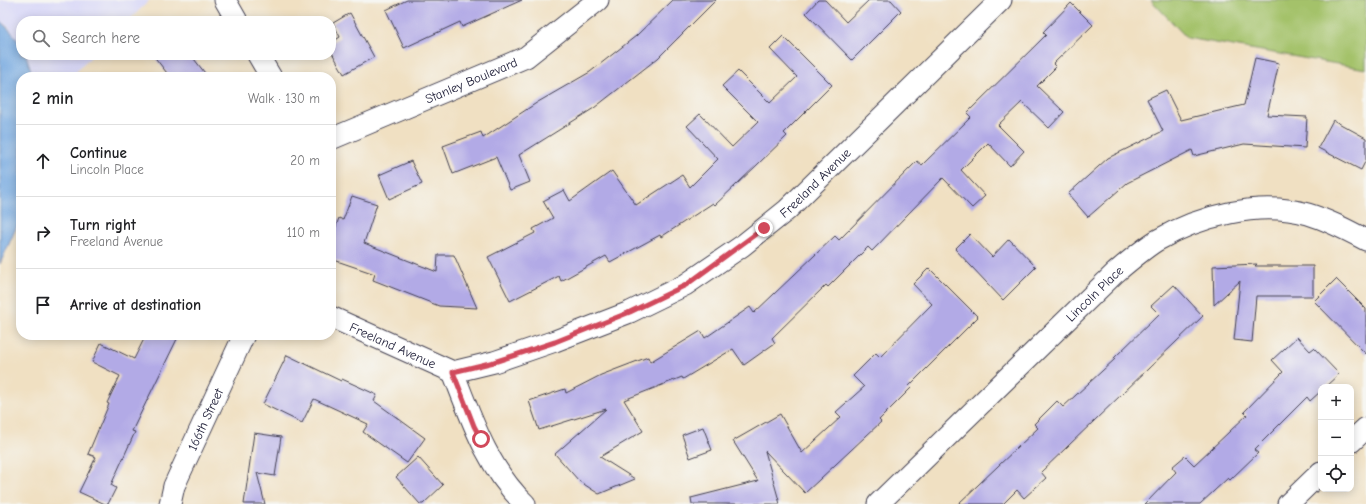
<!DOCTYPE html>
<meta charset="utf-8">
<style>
body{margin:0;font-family:"Comic Neue",sans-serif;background:#f2f2f2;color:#202124}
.controls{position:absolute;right:12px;bottom:12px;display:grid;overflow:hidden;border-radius:8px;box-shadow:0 2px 10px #0003}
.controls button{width:36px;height:36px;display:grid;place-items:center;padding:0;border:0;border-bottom:1px solid #e0e0e0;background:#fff;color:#202124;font:20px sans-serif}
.stop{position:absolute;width:12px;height:12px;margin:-9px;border:3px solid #d1495b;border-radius:50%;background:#fff}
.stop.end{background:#d1495b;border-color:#fff;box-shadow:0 1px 4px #0008}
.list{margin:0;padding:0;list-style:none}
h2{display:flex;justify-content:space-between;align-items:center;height:52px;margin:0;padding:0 16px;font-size:17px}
h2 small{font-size:13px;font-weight:400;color:#757577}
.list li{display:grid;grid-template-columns:26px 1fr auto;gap:12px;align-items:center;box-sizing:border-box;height:72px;padding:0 16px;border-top:1px solid #e0e0e0}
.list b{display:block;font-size:15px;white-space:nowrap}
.list p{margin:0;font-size:13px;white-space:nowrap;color:#757577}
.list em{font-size:13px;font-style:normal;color:#757577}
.icon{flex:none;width:22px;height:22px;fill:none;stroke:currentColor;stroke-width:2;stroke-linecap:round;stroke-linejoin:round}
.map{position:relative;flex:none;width:1366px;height:504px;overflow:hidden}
.search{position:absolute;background:#fff;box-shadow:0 2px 10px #0003;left:16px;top:16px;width:320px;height:44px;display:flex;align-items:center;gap:10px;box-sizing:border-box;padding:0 14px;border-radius:16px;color:#757577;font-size:15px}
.panel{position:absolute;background:#fff;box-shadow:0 2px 10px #0003;left:16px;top:72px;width:320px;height:268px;border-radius:16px}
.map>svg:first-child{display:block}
.built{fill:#d8d7f8}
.green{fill:#a4c26a;stroke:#637252}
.water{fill:#73a7e0;stroke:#4a648e}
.building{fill:#b2aae6}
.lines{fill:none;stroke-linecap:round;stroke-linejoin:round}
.minor-casing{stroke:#413e4f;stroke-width:23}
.minor{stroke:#fff;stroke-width:21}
.route{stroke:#d1495b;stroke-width:5}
.labels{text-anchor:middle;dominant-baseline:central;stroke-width:3;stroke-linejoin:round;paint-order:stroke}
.street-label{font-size:13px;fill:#22223b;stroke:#f6f6f2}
</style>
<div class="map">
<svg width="1366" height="504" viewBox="0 0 1366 504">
<rect width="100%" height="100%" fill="#f6f6f2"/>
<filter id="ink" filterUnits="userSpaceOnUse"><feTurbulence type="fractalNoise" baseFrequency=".025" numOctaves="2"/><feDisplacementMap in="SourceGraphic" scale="8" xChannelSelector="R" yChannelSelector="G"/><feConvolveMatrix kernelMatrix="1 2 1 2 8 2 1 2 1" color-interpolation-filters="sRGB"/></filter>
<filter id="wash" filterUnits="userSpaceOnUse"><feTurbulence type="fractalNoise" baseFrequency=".012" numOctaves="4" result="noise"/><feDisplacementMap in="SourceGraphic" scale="16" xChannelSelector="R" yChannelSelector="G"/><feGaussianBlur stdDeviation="0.9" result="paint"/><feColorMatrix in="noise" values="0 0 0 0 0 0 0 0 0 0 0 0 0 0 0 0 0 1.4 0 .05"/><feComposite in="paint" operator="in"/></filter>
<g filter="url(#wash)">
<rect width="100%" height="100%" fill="#f0e0c2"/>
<g class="built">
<path d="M0,0h150l-22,21h-107v24l-13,-18 -8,-6z"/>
<path d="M26,55h67l-22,22h-38z"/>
</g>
<path class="green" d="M1151,0h215v69l-179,-31z"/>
<path class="water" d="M0,21c11,10 21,19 21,34h5l7,22h-12v140l-21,47z"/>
<g id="blocks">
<g class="building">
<path d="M407,0h115l-60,27 -2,-5 -56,26 -18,-38z"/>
<path d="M673,0h43l-58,58 -64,50 -75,47 11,27 -20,8 -14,-33 -43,17 -10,-28 38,-14 2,6 55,-36 52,-30 46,-36z"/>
<path d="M818,0h7l21,22 23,-22h22l10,11 -49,49 -46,-47z"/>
<path d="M1071,3l22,22 -40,39 3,3 -19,19 27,26 -15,16 -27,-26 -24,23 26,26 -14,15 -22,-23 -27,27 24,26 -13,12 -29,-30 -71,73 -4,-4 -40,40 -2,-2 -54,53 3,5 -31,22 -11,-16 -50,30 -1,-2 -58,23 19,31 -43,26 35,22 -36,15 -20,-13 -24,-27 51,-45 -67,21 -10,-29 36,-12 1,4 35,-18 47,-18 2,5 51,-31 4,7 45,-31 4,6 81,-77 4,4 78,-79 5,4 49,-48 -4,-4 79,-78 -3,-3z"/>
<path d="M350,13l24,44 -30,17 -13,-23v-8l9,-6 -7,-14z"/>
<path d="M783,36l49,49 -48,48 3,3 -29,28 -43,41 -2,-2 -52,34 -1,-2 -50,27 -4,-6 -45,25 -2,-5 -49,25 -22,-44 47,-24 -2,-4 20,-11 -10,-17 21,-11 6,11 42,-30 24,34 46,-30 8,12 28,-28 -31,-33 13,-12 32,33 26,-25 -36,-36 16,-15 32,32 27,-26 -27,-28z"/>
<path d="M153,55h38l17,22h-38z"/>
<path d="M1255,58l24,5 -12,52 40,2 -2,31 -61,-4 -50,12 -2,-6 -65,33 -39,34 -20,-23 40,-36 55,-27 -16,-32 19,-9 15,30 63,-15z"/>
<path d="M1333,120l33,18v22l-5,10 -43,-22z"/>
<path d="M411,161l11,23 -33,15 -10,-24z"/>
<path d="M352,196l25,8 -13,39 73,29 1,-17h16l23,53 -38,-2 -66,-26 2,-6 -44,-15v-19l8,-22 4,2z"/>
<path d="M970,234l22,23 17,-18 27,28 -33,33 -48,-51z"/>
<path d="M1257,264l-2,2h58v30h-57l-4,46 -18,-2 6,-59 -26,24 -1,-39z"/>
<path d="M929,268l49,49 -69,69 2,2 -32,32 2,2 -76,71 -40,-42 15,53h-88l-1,-6 67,-17 -25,-40 21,-12 26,-15 22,39 39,-36 -5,-5 28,-25 -11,-11 23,-23 4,4 52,-53 -19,-20z"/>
<path d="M1336,279l30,30v45l-52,-53z"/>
<path d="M1174,285l29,31 -162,156 5,6 -22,20 -7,-8 -14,14h-45l80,-76 -4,-4 23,-23 6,6 52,-48 -1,-1 45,-44 -8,-8z"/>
<path d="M146,335h33l-47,96 3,1 -24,53 5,3 -8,16h-3l-26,-12 17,-35 -8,-3 21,-50 -2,-1 13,-27 -28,-14 9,-19 33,16z"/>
<path d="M1297,337l13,14 4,-3 25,26 -14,13h-4v4l-11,10 -3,-4 -53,53 4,3 -28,27 -2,-2 -28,26h-55l31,-32 -4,-5 13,-11 9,9 53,-50 -3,-3 39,-40 -11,-12z"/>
<path d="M287,355l54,26 1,-2 35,16 -3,6 51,37 -18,25 -44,-31 5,-8 -54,-25 -12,24 -39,-19z"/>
<path d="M703,427l9,23 -22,8 -8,-23z"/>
<path d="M254,433l27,4 -6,39 -18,-3 8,31h-21z"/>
<path d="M418,457l25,28 -20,19h-3l-24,-27z"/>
</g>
</g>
</g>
<g filter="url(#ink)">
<use href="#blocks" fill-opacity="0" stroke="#413e4f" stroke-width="1"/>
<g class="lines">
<g class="minor-casing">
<g id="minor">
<path d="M225,0l12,21"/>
<path d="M258,55l13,22"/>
<path id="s1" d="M331,139l195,-82 72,-57"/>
<path id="s2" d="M331,317l122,55 41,-10 61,-21 75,-29 55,-27 57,-39 45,-36 214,-210"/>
<path d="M453,372c18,46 35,97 72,132"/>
<path d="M1351,442l15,-14"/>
<path id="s3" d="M170,504l4,-18 70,-151"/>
<path id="s4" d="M878,504l237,-231c13,-11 27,-23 41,-32 43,-25 103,-41 152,-27 20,6 39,16 58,26"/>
<path d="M1288,504l33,-32"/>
</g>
</g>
<use href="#minor" class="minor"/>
</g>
</g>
<g class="lines" filter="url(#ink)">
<path class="route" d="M481,439l-7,-13 -21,-54 41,-10 61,-20 75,-30 56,-27 78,-57"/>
</g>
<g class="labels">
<g class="street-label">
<text stroke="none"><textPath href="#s1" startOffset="152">Stanley Boulevard</textPath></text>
<text stroke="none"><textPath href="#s2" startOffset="548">Freeland Avenue</textPath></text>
<text stroke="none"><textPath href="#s4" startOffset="302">Lincoln Place</textPath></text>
<text stroke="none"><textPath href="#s2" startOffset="68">Freeland Avenue</textPath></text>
<text stroke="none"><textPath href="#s3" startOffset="92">166th Street</textPath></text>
</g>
</g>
</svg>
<div class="controls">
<button>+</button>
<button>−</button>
<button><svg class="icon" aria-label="locate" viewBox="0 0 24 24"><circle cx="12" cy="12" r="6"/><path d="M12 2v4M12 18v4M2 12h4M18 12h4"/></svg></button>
</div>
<div class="stop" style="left:481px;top:439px"></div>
<div class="stop end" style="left:764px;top:228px"></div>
<div class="search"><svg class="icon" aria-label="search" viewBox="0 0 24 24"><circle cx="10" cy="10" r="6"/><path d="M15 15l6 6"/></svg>Search here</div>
<section class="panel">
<h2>2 min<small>Walk · 130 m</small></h2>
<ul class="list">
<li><svg class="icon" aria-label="ahead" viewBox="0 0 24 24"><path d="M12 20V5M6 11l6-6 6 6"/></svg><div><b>Continue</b><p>Lincoln Place</p></div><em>20 m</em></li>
<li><svg class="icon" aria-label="right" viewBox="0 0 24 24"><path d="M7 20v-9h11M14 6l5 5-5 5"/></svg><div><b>Turn right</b><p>Freeland Avenue</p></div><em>110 m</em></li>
<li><svg class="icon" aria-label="arrive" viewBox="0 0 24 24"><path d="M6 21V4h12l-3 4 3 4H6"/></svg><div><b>Arrive at destination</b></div></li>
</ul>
</section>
</div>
